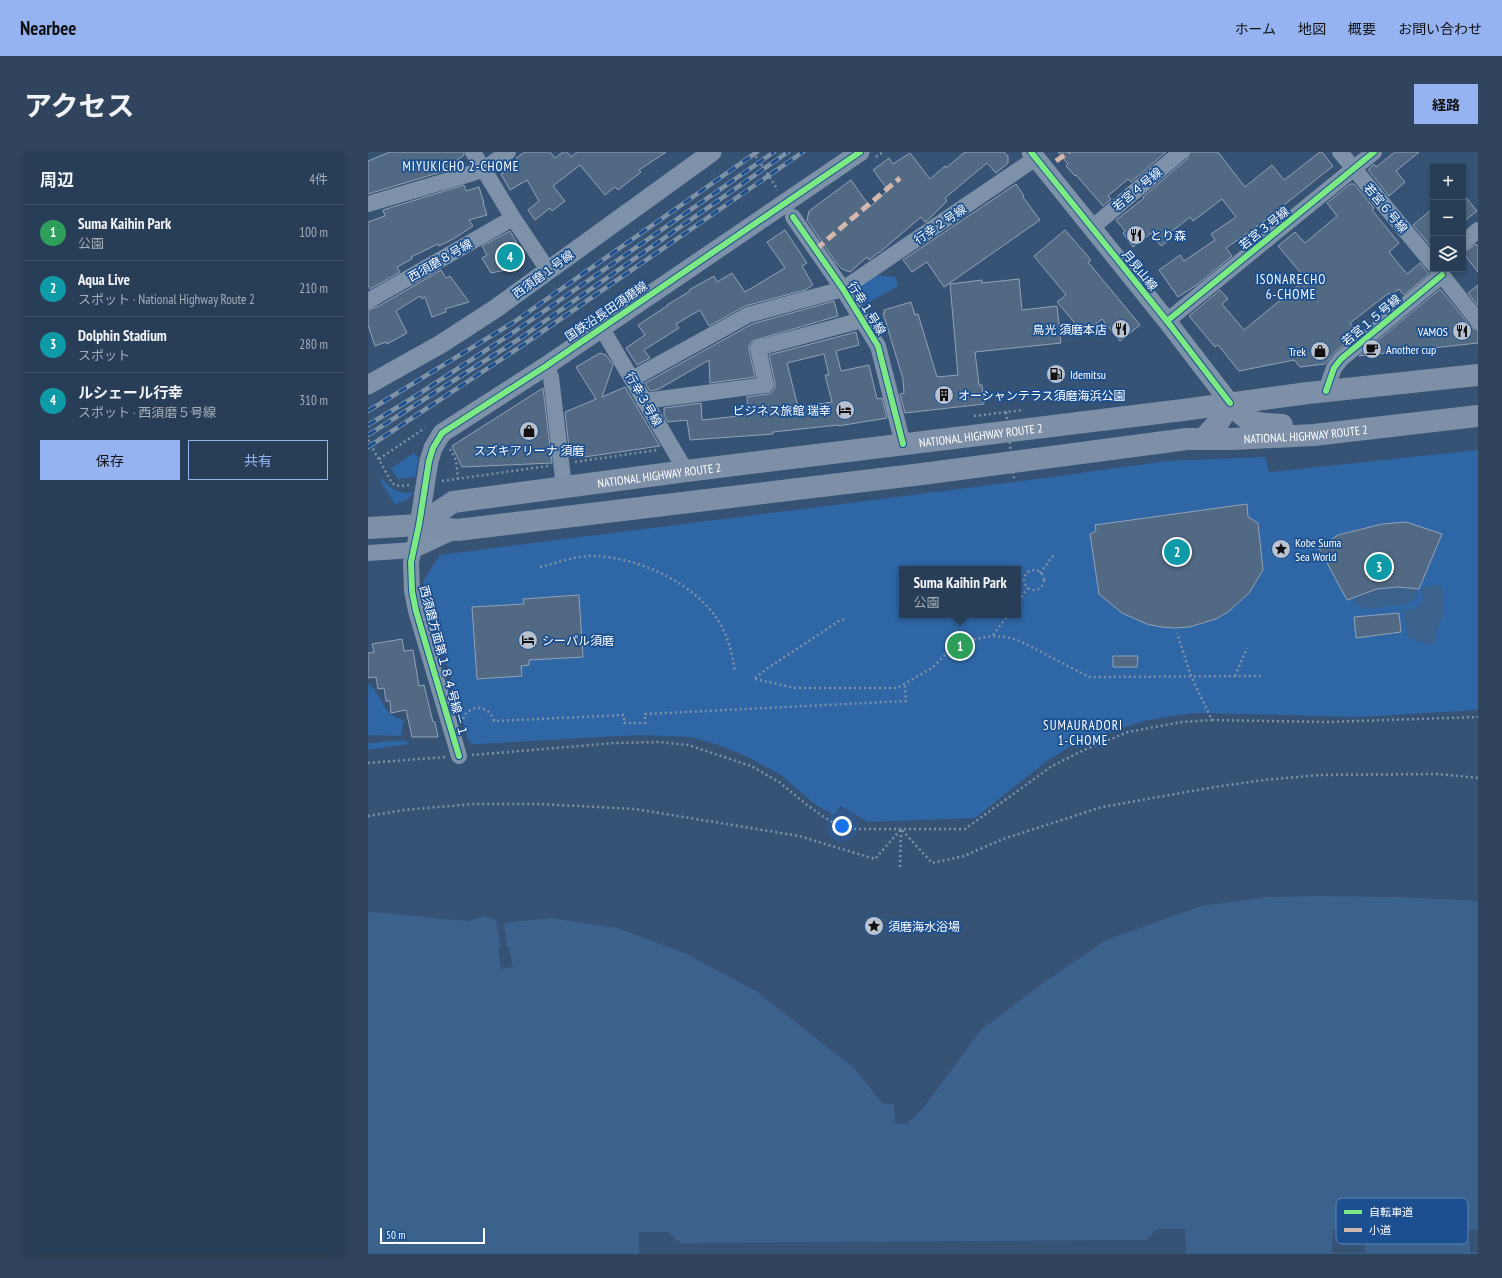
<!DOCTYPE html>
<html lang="ja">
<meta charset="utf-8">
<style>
body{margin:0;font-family:"PT Sans Narrow","Noto Sans JP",sans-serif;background:#30455d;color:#f1f3f6}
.controls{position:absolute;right:12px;top:12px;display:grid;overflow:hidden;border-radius:0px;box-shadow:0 2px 6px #0003}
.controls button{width:36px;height:36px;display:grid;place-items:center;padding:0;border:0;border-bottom:1px solid #44576d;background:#283e57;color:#f1f3f6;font:20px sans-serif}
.scale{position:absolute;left:12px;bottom:10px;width:105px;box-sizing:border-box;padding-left:4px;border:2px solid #fff;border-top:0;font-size:11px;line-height:14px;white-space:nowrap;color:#fff;-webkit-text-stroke:3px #1b4f8f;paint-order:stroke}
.you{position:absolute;left:474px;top:674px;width:14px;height:14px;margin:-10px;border:3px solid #fff;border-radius:50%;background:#1a73e8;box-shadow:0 0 0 6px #1a73e833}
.badge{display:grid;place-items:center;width:26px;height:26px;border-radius:50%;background:#95b2f1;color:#fff;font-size:13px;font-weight:700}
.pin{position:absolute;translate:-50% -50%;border:2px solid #fff;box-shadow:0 1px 4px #0006}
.popup{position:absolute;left:531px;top:414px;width:122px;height:52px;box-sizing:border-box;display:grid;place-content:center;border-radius:0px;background:#283e57;filter:drop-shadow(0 1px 3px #0005);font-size:13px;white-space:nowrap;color:#a5aeba}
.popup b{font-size:15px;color:#f1f3f6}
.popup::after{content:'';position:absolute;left:50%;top:100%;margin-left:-8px;border:8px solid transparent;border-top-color:#283e57}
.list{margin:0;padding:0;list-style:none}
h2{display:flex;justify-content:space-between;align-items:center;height:52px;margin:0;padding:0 16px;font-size:17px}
h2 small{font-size:13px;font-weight:400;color:#a5aeba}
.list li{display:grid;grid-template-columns:26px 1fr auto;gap:12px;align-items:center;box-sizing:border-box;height:56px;padding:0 16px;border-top:1px solid #44576d}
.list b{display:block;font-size:15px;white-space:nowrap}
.list p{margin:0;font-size:13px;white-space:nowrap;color:#a5aeba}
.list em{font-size:13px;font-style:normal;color:#a5aeba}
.actions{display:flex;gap:8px;padding:12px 16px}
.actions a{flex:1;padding:9px 0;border:1px solid #95b2f1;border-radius:0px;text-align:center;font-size:14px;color:#95b2f1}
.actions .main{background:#95b2f1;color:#111}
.icon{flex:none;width:22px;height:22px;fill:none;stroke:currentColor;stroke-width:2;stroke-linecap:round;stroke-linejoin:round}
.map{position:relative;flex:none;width:1110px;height:1102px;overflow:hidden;border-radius:0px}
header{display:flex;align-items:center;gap:24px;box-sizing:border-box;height:56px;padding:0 20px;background:#95b2f1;color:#111}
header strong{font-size:19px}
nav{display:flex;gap:22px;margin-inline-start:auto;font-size:14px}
.intro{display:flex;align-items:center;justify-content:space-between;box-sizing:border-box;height:96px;padding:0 24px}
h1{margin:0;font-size:28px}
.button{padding:10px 18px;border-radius:0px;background:#95b2f1;color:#111;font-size:14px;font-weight:700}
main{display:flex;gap:24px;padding:0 24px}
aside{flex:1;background:#283e57;border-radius:0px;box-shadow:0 2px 6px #0003}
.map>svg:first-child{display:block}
.green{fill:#2f66a5;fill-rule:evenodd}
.water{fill:#3b618d}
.pier{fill:#365274}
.building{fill:#526984;stroke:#92a2b6;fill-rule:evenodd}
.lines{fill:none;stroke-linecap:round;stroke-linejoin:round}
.path{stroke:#7d92a8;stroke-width:2.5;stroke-dasharray:2 3;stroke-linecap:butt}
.minor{stroke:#7d92a8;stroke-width:16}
.tertiary{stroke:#7d92a8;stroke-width:19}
.trunk{stroke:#7e90a7;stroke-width:22}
.rail-casing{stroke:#7e92a7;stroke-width:4.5}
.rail{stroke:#1b4f8f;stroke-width:3;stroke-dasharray:9;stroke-linecap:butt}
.path-bridge{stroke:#7d92a8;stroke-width:2.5;stroke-dasharray:2 3;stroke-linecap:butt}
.quiet{stroke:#d1b7ad;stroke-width:5;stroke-dasharray:10 5;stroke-linecap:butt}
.cycleway-casing{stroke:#1b4f8f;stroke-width:8}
.cycleway{stroke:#7ce984;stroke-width:6}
.labels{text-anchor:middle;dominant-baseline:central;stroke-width:3.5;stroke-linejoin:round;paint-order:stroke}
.street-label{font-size:12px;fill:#fff;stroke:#1b4f8f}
.poi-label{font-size:12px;fill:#fff;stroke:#1b4f8f;text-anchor:start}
.neighbourhood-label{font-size:13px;letter-spacing:1px;fill:#fff;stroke:#1b4f8f}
.key{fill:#1b4f8f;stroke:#5f84b1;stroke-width:1}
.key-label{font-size:11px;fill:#fff}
</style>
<header>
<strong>Nearbee</strong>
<nav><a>ホーム</a><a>地図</a><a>概要</a><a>お問い合わせ</a></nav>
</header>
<div class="intro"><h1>アクセス</h1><a class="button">経路</a></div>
<main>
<aside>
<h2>周辺<small>4件</small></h2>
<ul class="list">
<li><span class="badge" style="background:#2e9e5b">1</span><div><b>Suma Kaihin Park</b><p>公園</p></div><em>100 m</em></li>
<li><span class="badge" style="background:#0f9aa8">2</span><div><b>Aqua Live</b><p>スポット · National Highway Route 2</p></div><em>210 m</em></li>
<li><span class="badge" style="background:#0f9aa8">3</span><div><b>Dolphin Stadium</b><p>スポット</p></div><em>280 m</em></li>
<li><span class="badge" style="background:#0f9aa8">4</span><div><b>ルシェール行幸</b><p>スポット · 西須磨５号線</p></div><em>310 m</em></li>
</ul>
<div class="actions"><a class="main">保存</a><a>共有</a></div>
</aside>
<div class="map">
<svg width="1110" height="1102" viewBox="0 0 1110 1102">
<rect width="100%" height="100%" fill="#365274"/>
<g class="green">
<path d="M506,123l22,2 2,9 -37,21 -7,-11 3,-11z"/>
<path d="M1110,298v260l-119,7 -162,-4 -26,3 -27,5 -68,22 -28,17 -73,58 -108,4 -26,-16 -7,9 -18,-10 -35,-30 -35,-19 -30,-12 -25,-7 -52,-2 -160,9h-7l-4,-4 -45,-159 17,-26 590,-75 136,-19 99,-4 4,15zM534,417h116v46h-116z"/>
<path d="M46,301l5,5 -4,19 -17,2 -7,-11z"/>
<path d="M14,326c9,12 17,17 32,14 -5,8 -10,10 -19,12l-15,-23z"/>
<path d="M0,532c11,6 13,23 24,31 3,3 8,4 12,5l-3,16 -33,-1z"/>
<path d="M37,588l4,4 -41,6v-7z"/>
</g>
<g class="water">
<path d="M1072,433l2,2 2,23 -10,32 -1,2 -3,1 -22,-7 -4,-27c7,-1 18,-4 19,-12 0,-3 -1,-8 -2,-10l2,-2z"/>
<path d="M1030,435l20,2v6l-2,4 -11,5 -39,5 -9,-4 -3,-8 23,-8z"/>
<path d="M949,744l82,1 79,4v353h-1110v-341l5,-1 95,9 17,-5 19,7 47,-5 67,10 69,26 69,37 98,77 29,36h11l1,19 12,1 16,-16 58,-78 62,-47 63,-43 95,-34 66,-9z"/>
</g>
<g class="pier">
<path d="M128,768l8,3 3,24h2l4,20 -12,2 -3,-21h3z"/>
<path d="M789,1077h28l1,25h-547v-22h28l14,11 465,-3z"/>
<path d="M965,1077l145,1v23l-8,-1v-11l-105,-1v13h-33z"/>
</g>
<g class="building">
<path d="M22,0h74v3l-19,14v1l-4,2 -73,22v-33z"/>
<path d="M157,0h25l5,6 8,-6h4l4,5 6,-5h89l-27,18 2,2 -23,18 -3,-3 -10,8 -25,-30 -27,21 12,15 -13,10 -2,-3 -15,12 -7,-10 11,-9 -12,-21 -17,10 -9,-16 11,-7 -1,-2 7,-5 -2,-2z"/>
<path d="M597,0h39l4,4v7l-12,10 -9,-10 -42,35 2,3 -19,19 -3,2 -4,-5 -42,36v-1l-10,8 -2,-3 -17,15 -8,-3 -5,-5 -30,-44 2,-9 42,-31 19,27 18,-17 -15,-20 16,-12 4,6 17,-11 20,26 15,-13 1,2z"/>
<path d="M690,0h108l-35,30 -3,-3 -20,17 3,3 -8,7 -27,-31 -1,1 -9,-10 2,-2z"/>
<path d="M822,0h28l27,35 27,-22 12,15 36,-28h2l11,14 -74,59 -33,23 6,8 -34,28 -20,13 -19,-27 21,-15 4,6 31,-21 -4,-6 25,-17 -14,-18 -29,22 -3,-4 -24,19 3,4 -8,6 -10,-13 -18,14 -10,-14 2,-2 -9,-11 28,-22 -1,-1 44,-38z"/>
<path d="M1027,0h24l-23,19 9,11 -16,14 -20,-25v-2l5,-5 2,3z"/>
<path d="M648,32l8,12 -1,1 17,23 -96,67 -17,-25 -15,10 -9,-12z"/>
<path d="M982,32h4l20,24 -2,2 27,33 -10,9 18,22 13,-11 9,11 -25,21 -5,-6 -8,6 -2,-2 -39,30 8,10 -23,19 -10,12 -25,3 -6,-7 -55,11 -21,-26 -3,2 -26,-31 31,-26 8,9 -6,5 22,26 62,-51 -28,-33 17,-14 10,11 32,-27 -10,-13z"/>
<path d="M96,33l2,6 13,-4 5,16h-1l4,12 -18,5 4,6 -18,12 -16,8 -1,-2 -27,13 1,2 -15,8 3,5 -30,17 -2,-4v-63l17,-6 -2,-6z"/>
<path d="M1095,42l14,17 -14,11z"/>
<path d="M1065,56v41l-20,-24z"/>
<path d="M417,78l22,33 -5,3 11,19 -8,5 -60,16 -36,20 -9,-16 -24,14 3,4 -35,22 6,8 -13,7 -11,-17 19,-13 -7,-10 29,-19v-1l23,-14 -1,-1 25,-14 3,6 15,-9 13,19 40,-24 -18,-26z"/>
<path d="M697,78l26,30 -3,2 52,63 -20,16 -18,-22 -18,15 -27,-32 9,-7 -32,-39z"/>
<path d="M142,79l9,16 3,14 -13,3 1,5 -19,4 -9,-15 5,-3 -5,-9z"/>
<path d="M1108,92l2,2v26l-15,-19z"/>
<path d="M73,118l5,8 4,-2 19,26 -24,7 1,3 -14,5 -7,-20 -3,2 -2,-3 -24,15 11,22 -20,11 -1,-2 -11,4 -7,-21v-15l11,-4z"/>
<path d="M651,127l3,31 35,-4 4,37 -86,9 4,33h3l2,19 -79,9 -5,-19 4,-1 -1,-14 -20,-66h2l-1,-3 27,-8 4,13 3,-1 19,63 21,-2 -8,-91 32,-4v3z"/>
<path d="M1110,133v21l-10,-13z"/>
<path d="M1072,137l31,38 7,3v13l-119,13z"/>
<path d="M466,149l4,15 -86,25 -3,4v5l6,27 -45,6 -1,-23 -50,29 -9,2 -5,-8 107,-59z"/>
<path d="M488,180l3,13 -23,6 5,20 28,-6 8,34 5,-1 5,20 -49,8v-1l-65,7v2l-83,6 -3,-20 -19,2 -4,-7v-7l37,-5 1,17 46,-5 -1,-18 21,-3 4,-2 3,-4v-5l-6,-28zM456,202l5,21h-4l7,27 -34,5 -11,-44z"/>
<path d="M232,201l6,2 7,10 -11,32 23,-10 35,59 -76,11h-14l-5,-45 31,-13 -20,-32z"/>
<path d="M175,236l9,75 -90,4 -10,-21z"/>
<path d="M879,352l1,13 10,6 5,47 -14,23 -21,19 -12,7 -27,8 -14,1 -14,-1 -14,-3 -25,-11 -23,-19 -9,-60 6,-3 -1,-6z"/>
<path d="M1038,370l36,12 -23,55 -21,-2 -21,2 -30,11 -28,-52 19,-13 44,-11z"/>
<path d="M211,443l4,62 -54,3v5l-8,1 1,10 -45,3 -5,-72 52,-3 -1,-5z"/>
<path d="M1031,461l2,19 -45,6 -2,-21z"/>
<path d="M34,487l2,12 9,-1 6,36 5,-1 9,37h2l3,15h-26l-6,-27 -15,3 -1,-12h-4l-2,-13 -6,1 -2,-12 -8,1v-25l6,-1 -2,-8z"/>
<path d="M745,504h25l-1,11h-24z"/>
</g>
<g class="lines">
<g class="path">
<path d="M385,0l25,38"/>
<path d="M508,5l7,-5"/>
<path d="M606,264l49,-6"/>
<path d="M0,288l24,43c5,4 11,3 17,2"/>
<path d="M82,297l6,11 2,19"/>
<path d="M11,307l46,-31"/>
<path d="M207,310l82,-12"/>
<path d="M74,329l106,-15"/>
<path d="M172,415c17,-4 34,-11 51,-11 48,0 112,30 133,75 6,13 9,27 11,41"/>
<circle cx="666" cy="428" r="10"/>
<path d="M672,421l15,-20"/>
<path d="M650,449l10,-13"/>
<path d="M625,483l15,-20"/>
<path d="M867,524l12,-28"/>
<path d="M387,526l13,-10 71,-47 8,-3"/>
<path d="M387,527l40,9h102l35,-20 21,-21 17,-7 22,-4 14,1 14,4 69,36 174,-1"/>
<path d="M95,567c6,-16 27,-14 31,2l130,-6v8h21v-9l261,-13 -1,-16"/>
<path d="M844,568l115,2 151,-5"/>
<path d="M104,603l143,-12 45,-1 28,3 63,21 28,16 28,23 23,16 23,8h112l87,-63 32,-16 44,-18 54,-10 30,-2 -21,-44 -14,-43"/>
<path d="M0,611l77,-6"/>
<path d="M0,664l36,-6 69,-6h67l95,5 164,27 76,23 26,-30 31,34 32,-7 39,-17 99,-32 113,-20 49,-7 56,-5 118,-1 40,4"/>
<path d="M532,715l1,-37"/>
</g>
<g class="minor">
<path d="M105,0l40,66 35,52"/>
<path d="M972,0l93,112"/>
<path d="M0,52l105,-31 11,-4 24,-17"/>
<path d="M425,65l50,72 35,57 25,98"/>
<path d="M725,75l88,-75"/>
<path d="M1095,91l15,-13"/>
<path d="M1069,117l41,52"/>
<path d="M0,149l145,-83"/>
<path d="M799,169l207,-169"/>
<path d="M233,175l85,144"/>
<path d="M178,214l5,11 13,110"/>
<path d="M264,227l116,-64 95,-26 193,-131"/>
<path d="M958,239l8,-23 7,-9 101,-84"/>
<path d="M276,249l122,-16 -8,-37 104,-28"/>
<path d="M51,373l-8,37 1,29 4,20 43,145"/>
<path d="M0,401l46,-3 43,-20"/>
</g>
<g class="tertiary">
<path d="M663,0l136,169 63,82"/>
<path d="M0,233l73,-41 54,-35 217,-157"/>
<path d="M51,373l10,-64 4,-13 9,-15 104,-67 314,-214"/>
</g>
<g class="trunk">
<path d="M835,287l15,-16 12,-20c20,22 24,20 52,22"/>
<path id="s1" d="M51,373l34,-23 233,-31 497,-61 125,-17 170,-18"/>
<path id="s2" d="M0,376l51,-3 38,5 465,-56 265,-35h45l82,-4 164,-19"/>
</g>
<g class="rail-casing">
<g id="rail">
<path d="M0,259l146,-89 243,-170"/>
<path d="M0,273l43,-26 100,-65 263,-182"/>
<path d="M0,283l151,-96 269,-187"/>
<path d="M0,295l149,-98 286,-197"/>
</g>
</g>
<use href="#rail" class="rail"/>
<path class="path-bridge" d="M638,260l8,66"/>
<g class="quiet">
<path d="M688,9l13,-9"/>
<path d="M448,97l84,-71"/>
</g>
<g class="cycleway-casing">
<g id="cycleway">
<path d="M663,0l136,169 63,82"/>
<path d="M425,65l50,72 35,57 25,98"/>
<path d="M799,169l207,-169"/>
<path d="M958,239l8,-23 7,-9 101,-84"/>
<path d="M91,604l-43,-145 -4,-20 -1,-29 8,-37 10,-64 4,-13 9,-15 104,-67 314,-214"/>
</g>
</g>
<use href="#cycleway" class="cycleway"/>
</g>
<defs>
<g id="restaurant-disc" transform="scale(1)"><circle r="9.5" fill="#b9c2ce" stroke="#1b4f8f"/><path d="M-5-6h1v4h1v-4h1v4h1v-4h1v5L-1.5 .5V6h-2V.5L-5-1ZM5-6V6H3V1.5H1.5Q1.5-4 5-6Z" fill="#111"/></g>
<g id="cafe-disc" transform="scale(1)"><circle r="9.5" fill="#b9c2ce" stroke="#1b4f8f"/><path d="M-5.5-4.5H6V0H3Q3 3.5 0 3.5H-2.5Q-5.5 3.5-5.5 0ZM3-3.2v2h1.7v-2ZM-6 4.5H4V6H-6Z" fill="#111"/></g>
<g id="shop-disc" transform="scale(1)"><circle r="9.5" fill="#b9c2ce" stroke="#1b4f8f"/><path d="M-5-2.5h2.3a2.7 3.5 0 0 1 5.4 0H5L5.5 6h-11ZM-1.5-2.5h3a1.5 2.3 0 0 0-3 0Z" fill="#111"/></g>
<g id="fuel-disc" transform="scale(1)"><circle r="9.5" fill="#b9c2ce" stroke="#1b4f8f"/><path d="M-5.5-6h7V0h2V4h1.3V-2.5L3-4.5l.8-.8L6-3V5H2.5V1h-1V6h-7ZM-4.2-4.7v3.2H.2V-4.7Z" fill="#111"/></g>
<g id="building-disc" transform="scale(1)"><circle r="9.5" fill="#b9c2ce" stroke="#1b4f8f"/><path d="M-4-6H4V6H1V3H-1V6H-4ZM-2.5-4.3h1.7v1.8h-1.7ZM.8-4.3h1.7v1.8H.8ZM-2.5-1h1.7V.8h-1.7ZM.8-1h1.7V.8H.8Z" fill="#111"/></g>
<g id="hotel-disc" transform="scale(1)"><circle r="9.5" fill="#b9c2ce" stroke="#1b4f8f"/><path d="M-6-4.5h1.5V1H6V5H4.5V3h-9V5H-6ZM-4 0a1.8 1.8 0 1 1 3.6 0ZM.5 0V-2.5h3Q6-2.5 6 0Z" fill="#111"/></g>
<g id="sight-disc" transform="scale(1)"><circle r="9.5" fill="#b9c2ce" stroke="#1b4f8f"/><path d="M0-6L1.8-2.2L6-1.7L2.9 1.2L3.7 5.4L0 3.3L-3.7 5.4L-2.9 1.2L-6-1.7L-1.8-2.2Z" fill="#111"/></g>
</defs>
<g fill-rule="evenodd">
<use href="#restaurant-disc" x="768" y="83"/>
<use href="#restaurant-disc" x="753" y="177"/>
<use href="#restaurant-disc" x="1094" y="179"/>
<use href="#cafe-disc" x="1004" y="197"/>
<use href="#shop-disc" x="952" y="199"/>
<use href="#fuel-disc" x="688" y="222"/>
<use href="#building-disc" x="576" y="243"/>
<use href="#hotel-disc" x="477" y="258"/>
<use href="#shop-disc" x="161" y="279"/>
<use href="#sight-disc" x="913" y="397"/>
<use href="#hotel-disc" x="160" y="488"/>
<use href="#sight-disc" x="506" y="774"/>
</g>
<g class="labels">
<g class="street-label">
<text transform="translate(769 37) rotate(-40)">若宮４号線</text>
<text transform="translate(1018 56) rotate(50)">若宮６号線</text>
<text transform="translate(572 72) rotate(-34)">行幸２号線</text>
<text transform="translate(896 76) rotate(-39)">若宮３号線</text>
<text transform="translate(72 108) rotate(-30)">西須磨８号線</text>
<text transform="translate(772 118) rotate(51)">月見山線</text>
<text transform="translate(175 122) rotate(-36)">西須磨１号線</text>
<text transform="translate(499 156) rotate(58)">行幸１号線</text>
<text transform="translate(238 159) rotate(-34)">国鉄沿長田須磨線</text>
<text transform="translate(1003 168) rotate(-40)">若宮１５号線</text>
<text transform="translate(276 247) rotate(60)">行幸３号線</text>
<text stroke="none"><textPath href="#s2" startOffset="944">NATIONAL HIGHWAY ROUTE 2</textPath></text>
<text stroke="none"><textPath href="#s1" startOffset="573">NATIONAL HIGHWAY ROUTE 2</textPath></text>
<text stroke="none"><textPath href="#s1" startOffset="249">NATIONAL HIGHWAY ROUTE 2</textPath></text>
<text transform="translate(76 509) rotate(75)">西須磨方面第１８４号線－１</text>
</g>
<g class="poi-label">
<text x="782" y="83">とり森</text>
<text x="739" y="177" text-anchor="end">鳥光 須磨本店</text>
<text x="1080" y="179" text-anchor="end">VAMOS</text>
<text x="1018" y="197">Another cup</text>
<text x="938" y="199" text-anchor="end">Trek</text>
<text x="702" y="222">Idemitsu</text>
<text x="590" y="243">オーシャンテラス須磨海浜公園</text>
<text x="463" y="258" text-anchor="end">ビジネス旅館 瑞幸</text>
<text x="161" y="298" text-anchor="middle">スズキアリーナ 須磨</text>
<text x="927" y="390">Kobe Suma<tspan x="927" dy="14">Sea World</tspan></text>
<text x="174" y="488">シーパル須磨</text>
<text x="520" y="774">須磨海水浴場</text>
</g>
<g class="neighbourhood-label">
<text x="93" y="14">MIYUKICHO 2-CHOME</text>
<text x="923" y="127">ISONARECHO<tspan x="923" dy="15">6-CHOME</tspan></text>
<text x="715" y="573">SUMAURADORI<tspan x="715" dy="15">1-CHOME</tspan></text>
</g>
</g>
<rect x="968" y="1046" width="132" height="46" rx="6" class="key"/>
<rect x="976" y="1058" width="18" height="4" fill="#7ce984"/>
<rect x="976" y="1076" width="18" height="4" fill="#d1b7ad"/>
<g class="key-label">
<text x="1001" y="1064">自転車道</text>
<text x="1001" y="1082">小道</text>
</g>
</svg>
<div class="controls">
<button>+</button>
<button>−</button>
<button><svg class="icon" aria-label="layers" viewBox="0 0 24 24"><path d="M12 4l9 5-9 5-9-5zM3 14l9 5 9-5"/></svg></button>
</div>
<div class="scale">50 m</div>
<div class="you"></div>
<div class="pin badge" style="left:592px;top:494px;background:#2e9e5b">1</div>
<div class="popup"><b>Suma Kaihin Park</b>公園</div>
<div class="pin badge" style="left:809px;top:400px;background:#0f9aa8">2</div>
<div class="pin badge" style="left:1011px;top:415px;background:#0f9aa8">3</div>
<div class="pin badge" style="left:142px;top:105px;background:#0f9aa8">4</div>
</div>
</main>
